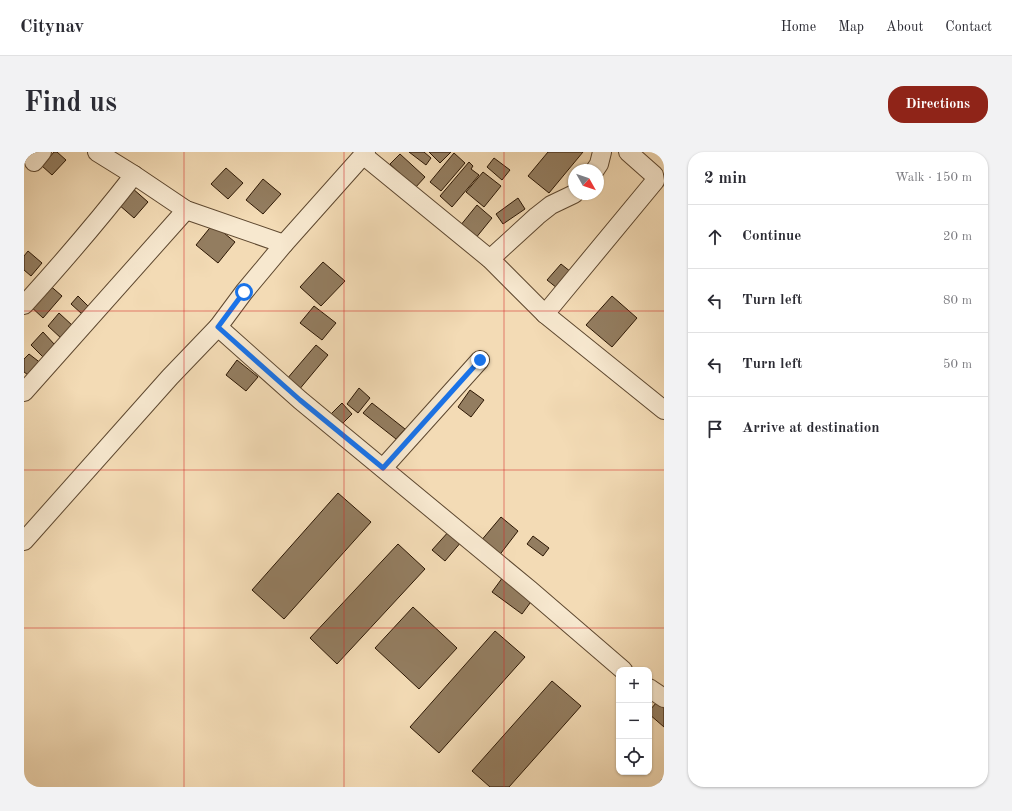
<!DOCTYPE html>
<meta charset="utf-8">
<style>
body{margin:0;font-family:"Old Standard TT",serif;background:#f2f2f3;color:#2b2b33}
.controls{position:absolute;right:12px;bottom:12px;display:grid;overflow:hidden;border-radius:8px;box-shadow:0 1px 3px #0004}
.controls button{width:36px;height:36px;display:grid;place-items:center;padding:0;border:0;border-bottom:1px solid #e1e1e2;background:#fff;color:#2b2b33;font:20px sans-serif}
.compass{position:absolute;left:544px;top:12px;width:36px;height:36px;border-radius:50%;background:#fff;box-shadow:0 1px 3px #0004;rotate:130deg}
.stop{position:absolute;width:12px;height:12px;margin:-9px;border:3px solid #1a73e8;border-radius:50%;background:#fff}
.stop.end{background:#1a73e8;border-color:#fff;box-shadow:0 1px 4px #0008}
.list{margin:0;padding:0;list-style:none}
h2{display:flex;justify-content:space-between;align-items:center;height:52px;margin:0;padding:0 16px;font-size:17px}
h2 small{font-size:13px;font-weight:400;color:#7c7c81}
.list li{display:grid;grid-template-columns:26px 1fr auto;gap:12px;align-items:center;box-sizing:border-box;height:64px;padding:0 16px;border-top:1px solid #e1e1e2}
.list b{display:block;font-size:15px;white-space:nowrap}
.list em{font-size:13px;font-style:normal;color:#7c7c81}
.icon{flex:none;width:22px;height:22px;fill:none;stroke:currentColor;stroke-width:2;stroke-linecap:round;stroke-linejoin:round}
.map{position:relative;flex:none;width:640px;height:635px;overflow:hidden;border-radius:16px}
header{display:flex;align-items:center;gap:24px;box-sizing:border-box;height:56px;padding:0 20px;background:#fff;border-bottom:1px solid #e1e1e2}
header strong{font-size:19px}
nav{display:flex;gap:22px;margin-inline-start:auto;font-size:14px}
.intro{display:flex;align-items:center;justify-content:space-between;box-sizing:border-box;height:96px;padding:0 24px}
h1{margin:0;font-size:28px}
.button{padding:10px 18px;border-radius:16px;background:#8f2418;color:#fff;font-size:14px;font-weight:700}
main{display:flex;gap:24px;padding:0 24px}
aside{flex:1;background:#fff;border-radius:16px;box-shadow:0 1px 3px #0004}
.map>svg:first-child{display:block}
.building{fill:#937d60;stroke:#2c1704}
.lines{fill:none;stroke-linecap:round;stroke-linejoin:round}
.street-casing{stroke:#5e4830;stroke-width:20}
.street{stroke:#f7e8cf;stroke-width:18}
.route{stroke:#1a73e8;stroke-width:5}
.grid{fill:none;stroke:#d62828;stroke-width:1;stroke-opacity:0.55}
</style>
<header>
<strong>Citynav</strong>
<nav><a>Home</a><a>Map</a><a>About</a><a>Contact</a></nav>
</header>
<div class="intro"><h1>Find us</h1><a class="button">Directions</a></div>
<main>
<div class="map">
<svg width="640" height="635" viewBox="0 0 640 635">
<rect width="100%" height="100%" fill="#f3dbb5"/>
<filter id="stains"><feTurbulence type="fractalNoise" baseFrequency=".005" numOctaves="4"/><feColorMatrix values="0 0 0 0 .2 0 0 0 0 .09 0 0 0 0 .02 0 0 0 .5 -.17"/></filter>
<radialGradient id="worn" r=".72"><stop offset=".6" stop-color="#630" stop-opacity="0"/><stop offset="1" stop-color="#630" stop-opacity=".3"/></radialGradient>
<g class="building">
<path d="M30,0h3l9,8 -14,15 -10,-9z"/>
<path d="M385,0h15l7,6 -5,7z"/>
<path d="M405,0h22l-11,11z"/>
<path d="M524,0h35l-34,41 -21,-17z"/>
<path d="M430,1l11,10 -24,28 -11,-9z"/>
<path d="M376,2l25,23 -10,11 -25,-24z"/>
<path d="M470,6l16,12 -8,10 -15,-13z"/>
<path d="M445,10l4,4 -2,3 8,6 -27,32 -12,-11z"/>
<path d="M202,16l17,15 -15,16 -17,-15z"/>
<path d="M459,20l18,14 -17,21 -18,-15z"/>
<path d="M239,27l18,15 -18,20 -17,-14z"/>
<path d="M108,36l16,14 -14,16 -16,-14z"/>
<path d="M494,46l7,11 -22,15 -7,-10z"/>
<path d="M453,53l15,13 -17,21 -15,-13z"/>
<path d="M189,72l22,18 -17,21 -22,-18z"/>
<path d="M4,99l14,12 -11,13 -7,-6v-14z"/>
<path d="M299,110l22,19 -24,25 -21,-19z"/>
<path d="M537,112l10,8 -14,16 -10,-8z"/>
<path d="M23,131l15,13 -19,22 -15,-14z"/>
<path d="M54,144l11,11 -7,7 -11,-10z"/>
<path d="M588,144l25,22 -25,29 -26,-22z"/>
<path d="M290,154l22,17 -14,17 -22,-17z"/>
<path d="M35,161l14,13 -11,13 -14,-13z"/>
<path d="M19,180l12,13 -12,12 -12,-12z"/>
<path d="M292,193l12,10 -30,36 -12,-11z"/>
<path d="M5,202l13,10 -11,13 -7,-5v-13z"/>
<path d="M213,208l21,17 -12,14 -20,-16z"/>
<path d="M335,236l11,10 -12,15 -11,-9z"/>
<path d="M446,238l14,10 -13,17 -13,-10z"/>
<path d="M318,251l10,11 -14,14 -10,-11z"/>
<path d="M348,251l33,26 -9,10 -33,-26z"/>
<path d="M314,341l33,29 -87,97 -32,-29z"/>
<path d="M477,365l17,14 -20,26 -18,-15z"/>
<path d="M426,378l12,11 -17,20 -13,-11z"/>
<path d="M509,384l16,12 -6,8 -16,-12z"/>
<path d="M374,392l27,25 -88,95 -27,-26z"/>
<path d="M479,425l30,22 -11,15 -30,-22z"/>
<path d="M389,455l44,41 -38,41 -44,-41z"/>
<path d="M471,479l30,26 -86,96 -29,-26z"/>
<path d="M528,529l29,25 -72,81h-19l-18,-16z"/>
<path d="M633,550l7,6v19l-15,-13v-3z"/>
<path d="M640,625v10h-8z"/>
</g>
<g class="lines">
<g class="street-casing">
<g id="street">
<path d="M73,0l37,23 52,35 98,34"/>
<path d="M339,3l127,104 55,55 119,96"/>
<path d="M10,10l8,-10"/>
<path d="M571,18l4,-6 3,-12"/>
<path d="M466,107l47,-43 14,-11 23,-11"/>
<path d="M0,153c38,-42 75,-85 110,-130"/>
<path d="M521,162l110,-133 -1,-6 -26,-23"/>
<path d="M194,175l82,73 230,190 93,80"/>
<path d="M0,240l162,-182"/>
<path d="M359,316l97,-108"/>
<path d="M0,389l146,-164 48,-50 26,-35 40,-48 82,-92"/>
<path d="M625,536l15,10"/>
</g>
</g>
<use href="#street" class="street"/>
</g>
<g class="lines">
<path class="route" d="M220,140l-26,35 82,73 83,68 97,-108"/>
</g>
<path class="grid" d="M160,0v635M320,0v635M480,0v635M0,159h640M0,318h640M0,476h640"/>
<rect width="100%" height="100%" filter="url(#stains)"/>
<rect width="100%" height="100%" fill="url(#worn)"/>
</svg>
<div class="controls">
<button>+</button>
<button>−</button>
<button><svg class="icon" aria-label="locate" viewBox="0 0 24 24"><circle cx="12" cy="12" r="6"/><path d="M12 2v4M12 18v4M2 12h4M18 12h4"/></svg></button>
</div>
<svg class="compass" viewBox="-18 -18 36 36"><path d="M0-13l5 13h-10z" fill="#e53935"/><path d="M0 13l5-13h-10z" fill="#7c7c81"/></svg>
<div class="stop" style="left:220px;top:140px"></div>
<div class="stop end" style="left:456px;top:208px"></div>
</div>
<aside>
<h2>2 min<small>Walk · 150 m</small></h2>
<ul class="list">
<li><svg class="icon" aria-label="ahead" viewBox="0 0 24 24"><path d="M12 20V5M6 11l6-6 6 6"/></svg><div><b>Continue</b></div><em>20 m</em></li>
<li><svg class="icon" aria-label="left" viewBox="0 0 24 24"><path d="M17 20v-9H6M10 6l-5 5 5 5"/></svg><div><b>Turn left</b></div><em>80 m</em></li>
<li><svg class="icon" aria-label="left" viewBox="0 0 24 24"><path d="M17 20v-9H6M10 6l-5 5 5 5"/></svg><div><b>Turn left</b></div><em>50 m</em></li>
<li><svg class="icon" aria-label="arrive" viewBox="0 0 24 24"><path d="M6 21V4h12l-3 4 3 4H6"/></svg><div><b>Arrive at destination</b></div></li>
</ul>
</aside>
</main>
